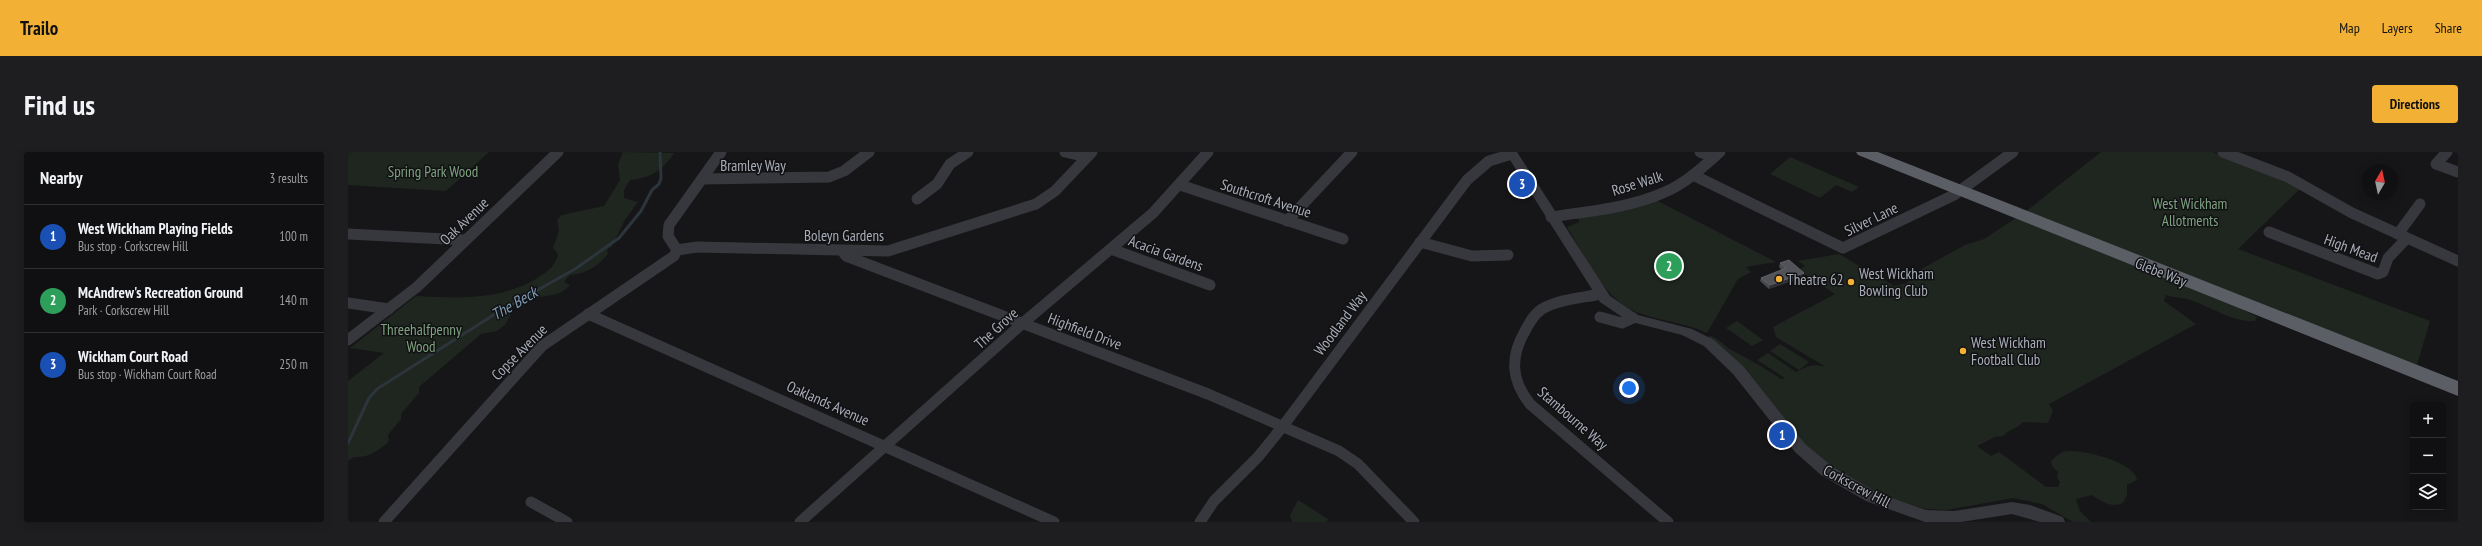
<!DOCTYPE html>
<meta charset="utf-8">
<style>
body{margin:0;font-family:"PT Sans Narrow",sans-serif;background:#1e1e20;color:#f1f3f6}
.controls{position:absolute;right:12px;bottom:12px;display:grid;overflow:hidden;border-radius:4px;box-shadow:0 2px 10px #0003}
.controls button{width:36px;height:36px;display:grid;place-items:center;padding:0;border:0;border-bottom:1px solid #303032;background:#101012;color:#f1f3f6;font:20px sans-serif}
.compass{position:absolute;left:2014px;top:12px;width:36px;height:36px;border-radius:50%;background:#101012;box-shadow:0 2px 10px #0003;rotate:9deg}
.you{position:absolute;left:1281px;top:236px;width:14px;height:14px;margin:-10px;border:3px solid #fff;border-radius:50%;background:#1a73e8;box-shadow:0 0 0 6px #1a73e833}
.badge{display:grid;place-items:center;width:26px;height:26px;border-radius:50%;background:#f2b134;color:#fff;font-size:13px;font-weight:700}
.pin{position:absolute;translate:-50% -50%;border:2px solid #fff;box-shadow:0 1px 4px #0006}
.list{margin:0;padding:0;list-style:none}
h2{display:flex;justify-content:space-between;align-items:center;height:52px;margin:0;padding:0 16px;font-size:17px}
h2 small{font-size:13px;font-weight:400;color:#9c9d9f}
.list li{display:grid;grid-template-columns:26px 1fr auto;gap:12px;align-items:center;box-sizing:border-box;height:64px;padding:0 16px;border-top:1px solid #303032}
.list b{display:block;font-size:15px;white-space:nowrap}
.list p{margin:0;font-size:13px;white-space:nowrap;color:#9c9d9f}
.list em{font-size:13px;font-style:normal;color:#9c9d9f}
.icon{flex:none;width:22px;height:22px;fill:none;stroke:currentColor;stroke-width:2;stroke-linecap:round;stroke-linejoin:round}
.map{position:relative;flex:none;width:2110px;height:370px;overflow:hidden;border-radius:4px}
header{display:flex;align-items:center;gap:24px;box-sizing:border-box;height:56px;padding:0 20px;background:#f2b134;color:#111}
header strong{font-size:19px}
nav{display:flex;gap:22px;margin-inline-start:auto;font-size:14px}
.intro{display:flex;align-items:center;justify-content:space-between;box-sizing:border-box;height:96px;padding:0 24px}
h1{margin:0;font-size:28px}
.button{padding:10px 18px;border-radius:4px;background:#f2b134;color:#111;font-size:14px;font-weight:700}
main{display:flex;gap:24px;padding:0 24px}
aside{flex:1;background:#101012;border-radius:4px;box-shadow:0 2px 10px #0003}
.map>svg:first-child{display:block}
.green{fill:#1e261f}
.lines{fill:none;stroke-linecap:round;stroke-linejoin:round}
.stream{stroke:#2c353c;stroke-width:3}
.minor{stroke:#37383d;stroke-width:11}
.tertiary{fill:#37383d;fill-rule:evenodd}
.trunk{fill:#5b5e65;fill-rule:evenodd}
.wall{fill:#47494d}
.shaded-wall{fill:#2f3033}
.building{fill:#525359;stroke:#5f6168}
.poi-dot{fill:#f2b134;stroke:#111113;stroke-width:1.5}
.labels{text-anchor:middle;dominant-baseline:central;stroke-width:3;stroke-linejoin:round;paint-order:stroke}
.street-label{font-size:15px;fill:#a8adb8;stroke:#111113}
.park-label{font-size:15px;fill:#7fa381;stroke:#111113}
.poi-label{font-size:15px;fill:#a8adb8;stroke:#111113;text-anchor:start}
.water-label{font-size:16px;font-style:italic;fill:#7f9bb3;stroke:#111113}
</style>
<header>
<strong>Trailo</strong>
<nav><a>Map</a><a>Layers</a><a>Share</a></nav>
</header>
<div class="intro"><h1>Find us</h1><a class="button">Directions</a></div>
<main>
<aside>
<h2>Nearby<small>3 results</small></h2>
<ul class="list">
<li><span class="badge" style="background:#1a4fb4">1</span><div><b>West Wickham Playing Fields</b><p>Bus stop · Corkscrew Hill</p></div><em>100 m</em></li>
<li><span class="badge" style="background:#2e9e5b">2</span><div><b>McAndrew's Recreation Ground</b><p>Park · Corkscrew Hill</p></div><em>140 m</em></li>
<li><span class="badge" style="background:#1a4fb4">3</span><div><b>Wickham Court Road</b><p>Bus stop · Wickham Court Road</p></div><em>250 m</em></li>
</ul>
</aside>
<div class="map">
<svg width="2110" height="370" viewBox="0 0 2110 370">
<rect width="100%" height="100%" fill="#161618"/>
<g class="green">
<path d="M0,0h141l-43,39 -98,-6z"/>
<path d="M275,0l51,1c-11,18 -24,25 -44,27l-6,10v8l14,4 -13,18 -13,26 -5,4 1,4c-10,12 -22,20 -38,21l-6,7 6,3c-12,13 -18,8 -32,13 -8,3 -12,7 -21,7l-4,-4 -7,9 6,2 -7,13 -8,6 -16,3 -62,53v6l-18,21v5l-13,16 1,6c-10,10 -21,17 -35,16l-6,4v-80l36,-28 -34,-5 66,-52c42,2 85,5 123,-19 9,-6 17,-12 19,-23l-5,-6 6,-17 -2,-11 5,-5 42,-9 16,-26 -2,-16z"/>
<path d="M1753,0h112l48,18 39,19 -62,60 192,72 -13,44 -392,-153z"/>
<path d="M1442,5l67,29 1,2 -6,4 -16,-7 -16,13 -50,-24z"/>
<path d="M1308,48l120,62 -30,5 5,5 -13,7 -31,54c-23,-11 -48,-12 -71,-21 -33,-14 -51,-56 -69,-85l12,-5v-4z"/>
<path d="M1668,66l218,87 23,12 -2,4c-24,1 -43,-14 -65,-21 -7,-3 -16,-2 -24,-5l-2,6 32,23 -147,80 4,7 -5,12 -25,-1c-6,7 -14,7 -20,14l-8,1 -18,9 14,10 8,-4 47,35h12l2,-5 -3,-5 1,-5 -6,-6 -1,-5c6,-5 9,-10 18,-10 15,-1 66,11 68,29l-10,5v10l-4,8c-12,5 -21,-1 -31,-8l-16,4 4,12 11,11h-18l-31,-18 -29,-6 -66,12 -22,-1 -46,-15 -25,-12 -47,-32 -99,-113 3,-1c10,4 15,12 24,16 16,8 31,17 46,27l4,-1 -28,-18 11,-7 28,19c12,-6 17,-9 30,-5l-50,-30 -3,-10 62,-33 -37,-24 7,-4 -7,-5 41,-7 55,32 13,-3 1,-2 4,-1 2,-7 51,-28 19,-6z"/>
<path d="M1389,169l26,19 -11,6 -26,-18z"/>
<path d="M1432,192l29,18 -10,8 -29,-19z"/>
<path d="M950,348l30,19 -1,3h-35l-2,-7z"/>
</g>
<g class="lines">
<path class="stream" d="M0,291l21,-45 8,-9 118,-75 80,-45 44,-31 22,-27 11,-21 7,-6 2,-6 -1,-26"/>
<g class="minor">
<path d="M717,0l22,5"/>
<path d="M1352,0l14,5"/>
<path d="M1875,0l65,25 64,36 106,48"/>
<path d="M2099,0l-11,12 22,8"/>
<path d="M1345,23l150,73 111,-53 59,-43"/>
<path d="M354,27l127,-2 15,-6 25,-19"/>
<path d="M832,33l163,54"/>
<path d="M569,47l20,-15 13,-20 18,-12"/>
<path d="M1203,65c38,-6 79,-9 114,-25 21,-9 38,-25 55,-40"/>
<path d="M939,69l65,-69"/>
<path d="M1921,80l109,42 5,-2 5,-14 19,-20"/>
<path d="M0,82l117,6"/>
<path d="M2050,82l22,-30"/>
<path d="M1072,90l52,14 36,-1"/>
<path d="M763,97l99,36"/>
<path d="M329,98l20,-3 191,4 148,-47 19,-13 37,-39"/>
<path d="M495,100l3,4 362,138 131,57 19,13 56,58"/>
<path d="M1253,142c-20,4 -41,5 -59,15 -8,5 -13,14 -17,22 -15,26 -14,49 5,73l138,118"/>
<path d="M0,151l41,6"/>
<path d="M240,162l466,208"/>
<path d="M1252,165l22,6 11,-5"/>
<path d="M0,188l69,-53 141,-135"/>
<path d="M183,350l36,20"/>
<path d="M36,370l158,-176 132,-90 3,-6 -9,-14 1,-11 52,-73"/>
<path d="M452,370l223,-199 130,-110 55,-61"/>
<path d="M852,370l14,-21 44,-44 25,-31 184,-246 22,-19 23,-7"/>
</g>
<path class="tertiary" d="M1157,0h12l93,144 28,19 54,14 22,11 29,26 62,78 28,23 45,26 48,17 28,1 58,-9 18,3 33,12 2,5h-25l-28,-8 -51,8h-36l-59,-21 -45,-26 -26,-23 -62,-78 -29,-28 -22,-11 -54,-14 -28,-19z"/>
<path class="trunk" d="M1508,0h22l580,229v15l-600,-241z"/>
</g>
<path class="wall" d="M1432,111l23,14 -34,12 -9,-8 1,-3 21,-8 -3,-3z"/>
<path class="shaded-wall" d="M1456,121l-1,4 -34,12 1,-4z"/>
<path class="building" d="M1441,108l15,13 -34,12 -9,-7 25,-10 -6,-5z"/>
<g class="poi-dot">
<circle cx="1431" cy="127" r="4"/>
<circle cx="1503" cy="130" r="4"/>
<circle cx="1615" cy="199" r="4"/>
</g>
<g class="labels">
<g class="street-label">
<text x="405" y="13">Bramley Way</text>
<text transform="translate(1289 31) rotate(-17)">Rose Walk</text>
<text transform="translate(918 46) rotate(18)">Southcroft Avenue</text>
<text transform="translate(1523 67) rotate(-26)">Silver Lane</text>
<text transform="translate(116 69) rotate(-44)">Oak Avenue</text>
<text x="496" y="83">Boleyn Gardens</text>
<text transform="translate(2003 96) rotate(20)">High Mead</text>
<text transform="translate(818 101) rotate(20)">Acacia Gardens</text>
<text transform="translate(1813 120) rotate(22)">Glebe Way</text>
<text transform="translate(992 171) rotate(-53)">Woodland Way</text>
<text transform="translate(648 176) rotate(-42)">The Grove</text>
<text transform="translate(737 179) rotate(21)">Highfield Drive</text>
<text transform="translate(171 200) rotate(-45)">Copse Avenue</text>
<text transform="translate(480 251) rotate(24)">Oaklands Avenue</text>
<text transform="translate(1225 266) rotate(41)">Stambourne Way</text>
<text transform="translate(1509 334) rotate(28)">Corkscrew Hill</text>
</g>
<g class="park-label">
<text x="85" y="19">Spring Park Wood</text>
<text x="1842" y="51">West Wickham<tspan x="1842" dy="17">Allotments</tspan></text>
<text x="73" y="177">Threehalfpenny<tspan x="73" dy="17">Wood</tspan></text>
</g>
<g class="poi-label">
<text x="1511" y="121">West Wickham<tspan x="1511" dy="17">Bowling Club</tspan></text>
<text x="1439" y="127">Theatre 62</text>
<text x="1623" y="190">West Wickham<tspan x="1623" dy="17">Football Club</tspan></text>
</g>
<g class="water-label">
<text transform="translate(166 151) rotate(-30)">The Beck</text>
</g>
</g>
</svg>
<div class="controls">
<button>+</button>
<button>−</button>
<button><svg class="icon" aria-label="layers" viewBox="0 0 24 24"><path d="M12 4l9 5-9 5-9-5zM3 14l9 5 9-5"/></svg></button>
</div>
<svg class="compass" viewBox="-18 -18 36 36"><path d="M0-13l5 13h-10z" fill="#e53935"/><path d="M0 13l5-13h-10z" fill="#9c9d9f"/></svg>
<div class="you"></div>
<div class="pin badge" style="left:1434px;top:283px;background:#1a4fb4">1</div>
<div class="pin badge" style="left:1321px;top:114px;background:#2e9e5b">2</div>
<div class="pin badge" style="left:1174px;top:32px;background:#1a4fb4">3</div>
</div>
</main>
